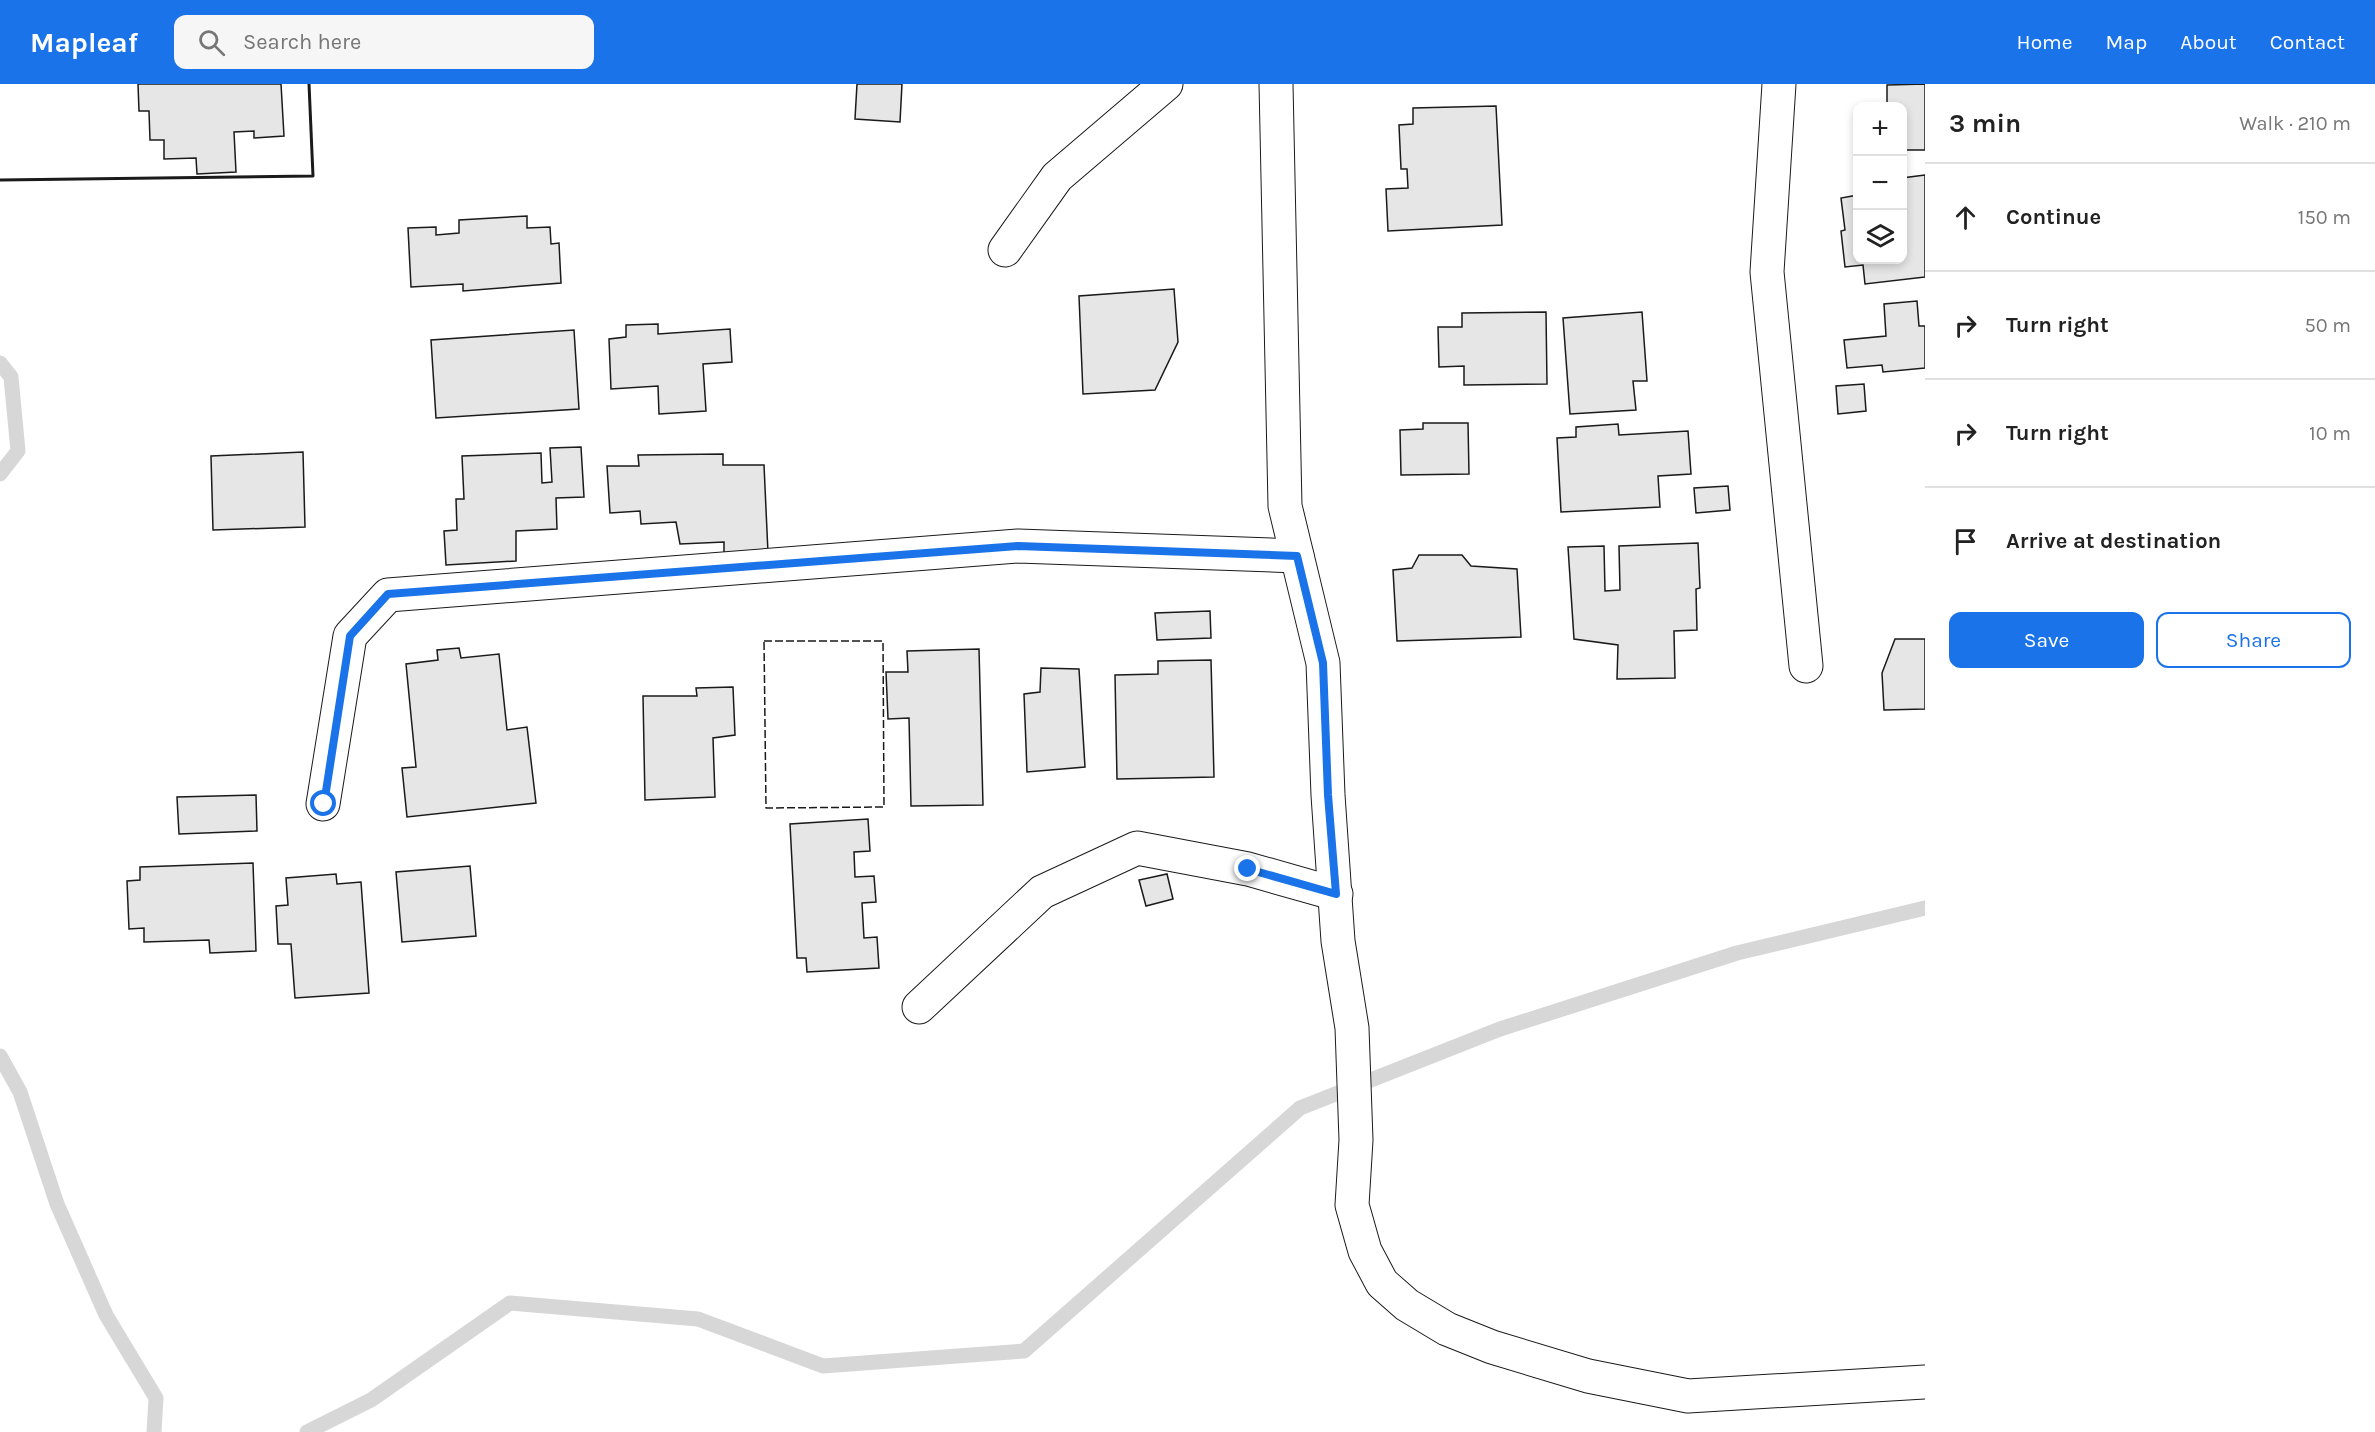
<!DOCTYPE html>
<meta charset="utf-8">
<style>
body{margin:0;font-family:Karla,sans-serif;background:#f6f6f6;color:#222}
.controls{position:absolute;right:18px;top:18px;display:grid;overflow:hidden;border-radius:12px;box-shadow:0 3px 9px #0003}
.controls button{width:54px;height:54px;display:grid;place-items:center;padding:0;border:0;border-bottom:2px solid #e0e0e0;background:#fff;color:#222;font:30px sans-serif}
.stop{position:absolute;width:18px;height:18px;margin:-14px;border:4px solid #1a73e8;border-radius:50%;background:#fff}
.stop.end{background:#1a73e8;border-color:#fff;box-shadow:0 2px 6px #0008}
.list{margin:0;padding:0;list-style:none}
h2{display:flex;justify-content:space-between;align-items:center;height:78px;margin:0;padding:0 24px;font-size:26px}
h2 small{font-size:20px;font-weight:400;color:#767676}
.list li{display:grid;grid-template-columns:39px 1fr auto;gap:18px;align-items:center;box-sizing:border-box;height:108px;padding:0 24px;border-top:2px solid #e0e0e0}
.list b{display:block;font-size:22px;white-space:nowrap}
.list em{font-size:20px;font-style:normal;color:#767676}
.actions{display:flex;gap:12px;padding:18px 24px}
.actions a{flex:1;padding:14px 0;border:2px solid #1a73e8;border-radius:12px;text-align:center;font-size:21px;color:#1a73e8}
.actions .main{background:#1a73e8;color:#fff}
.icon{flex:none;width:33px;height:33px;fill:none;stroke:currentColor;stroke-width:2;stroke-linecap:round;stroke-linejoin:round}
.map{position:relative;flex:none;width:1925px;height:1348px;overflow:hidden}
header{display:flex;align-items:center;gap:36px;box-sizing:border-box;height:84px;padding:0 30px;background:#1a73e8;color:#fff}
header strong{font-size:28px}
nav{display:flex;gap:33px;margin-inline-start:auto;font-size:21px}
.search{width:420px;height:54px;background:#f6f6f6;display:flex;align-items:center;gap:15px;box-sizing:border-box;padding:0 21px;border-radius:12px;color:#767676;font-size:22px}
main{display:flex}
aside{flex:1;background:#fff}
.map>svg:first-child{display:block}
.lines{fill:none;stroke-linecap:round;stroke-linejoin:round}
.stream{stroke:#d7d7d7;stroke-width:15}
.building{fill:#e6e6e6;stroke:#1a1a1a;stroke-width:1.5}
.street-casing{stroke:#1a1a1a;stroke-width:35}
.street{stroke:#fff;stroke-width:33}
.fence{stroke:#1a1a1a;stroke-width:1.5;stroke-dasharray:8 3;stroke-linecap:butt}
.wall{stroke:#1a1a1a;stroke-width:3}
.route{stroke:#1a73e8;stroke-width:8}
</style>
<header>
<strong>Mapleaf</strong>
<div class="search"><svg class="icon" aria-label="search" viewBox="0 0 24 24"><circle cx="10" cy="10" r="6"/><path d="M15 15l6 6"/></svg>Search here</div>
<nav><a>Home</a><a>Map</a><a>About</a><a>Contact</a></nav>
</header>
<main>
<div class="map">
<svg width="1925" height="1348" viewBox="0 0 1925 1348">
<rect width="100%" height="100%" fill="#fff"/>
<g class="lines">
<g class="stream">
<path d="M0,279l11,14 7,74 -18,23"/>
<path d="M0,972l20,36 37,112 49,111 50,83 -2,34"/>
<path d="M307,1348l64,-32 139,-97 188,16 125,47 201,-15 276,-243 200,-79 237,-76 188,-45"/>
</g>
</g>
<g class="building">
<path d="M138,0h143l3,52 -30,2v-7l-20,1 2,40 -39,2 -1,-16 -32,1v-19h-14l-1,-29h-10z"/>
<path d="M857,0h45l-2,38 -45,-3z"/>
<path d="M1925,0v66h-20l-3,-44h-15v-21z"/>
<path d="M1496,22l6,119 -114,6 -2,-42 22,-1 -1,-19h-6l-2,-44 14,-1v-16z"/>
<path d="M1925,91v102l-60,7 -2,-19 -18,2 -4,-36 4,-1 -4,-32 17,-3v65h44v-82z"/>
<path d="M527,132v12l23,-1 1,17 8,-1 2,40 -98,8v-7l-52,3 -3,-59 28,-1v8l23,-2v-13z"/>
<path d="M1174,205l4,53 -23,48 -72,4 -4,-98z"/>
<path d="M1917,217l2,25h6v42l-42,4 -1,-7 -35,3 -3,-28 42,-4 -2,-32z"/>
<path d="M1546,228l1,72 -83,1v-19l-25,1 -1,-40h24v-14z"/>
<path d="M1642,228l5,69h-14l3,29 -66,4 -7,-96z"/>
<path d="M658,240v10l72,-5 2,33 -29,2 3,47 -47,3 -1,-28 -47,3 -2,-50 17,-2v-12z"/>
<path d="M574,246l5,79 -143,9 -5,-78z"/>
<path d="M1864,300l2,27 -28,3 -2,-28z"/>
<path d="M1423,339h45l1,51 -68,1 -1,-45 23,-1z"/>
<path d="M1618,340l1,11 69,-4 3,43 -33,2 2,31 -99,5 -4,-74 19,-1v-10z"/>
<path d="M581,363l3,50 -28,1 1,31 -41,2v30l-70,4 -2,-34 13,-1 -1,-31h8l-2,-43 79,-3 1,30 10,-1 -2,-34z"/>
<path d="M303,368l2,75 -92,3 -2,-74z"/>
<path d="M723,370v11h41l4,88 -44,3v-14l-44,2 -4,-22 -35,2 -1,-13 -30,2 -3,-47h32l-1,-11z"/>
<path d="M1728,402l2,24 -34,3 -2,-25z"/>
<path d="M1698,459l2,45 -4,1 1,41 -23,1 1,47 -58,1 1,-34 -44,-6 -6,-92 36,-1 1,45 15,-1 -1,-44z"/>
<path d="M1419,471h43l9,11 46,3 4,68 -124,4 -4,-71 19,-2z"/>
<path d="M1210,527l1,27 -54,2 -2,-27z"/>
<path d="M1895,555h30v70l-41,1 -2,-37z"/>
<path d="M459,564l2,10 38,-4 8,76 20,-3 9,76 -129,14 -5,-49 14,-1 -10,-103 32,-4 -1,-10z"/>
<path d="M979,565l4,156 -72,1 -2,-88 -21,1 -2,-47h22l-1,-21z"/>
<path d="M1211,576l3,117 -97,2 -2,-104 43,-1v-13z"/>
<path d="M1041,584l38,1 6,98 -58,5 -3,-78 16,-2z"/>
<path d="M733,603l2,48 -22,3 2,59 -70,3 -2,-104h54l-1,-8z"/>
<path d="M256,711l1,36 -78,3 -2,-37z"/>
<path d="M868,735l2,32 -16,1 1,25 19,-1 2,26 -14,1 2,35 13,-1 2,31 -72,4 -1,-14h-9l-7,-134z"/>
<path d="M253,779l3,88 -46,2 -1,-13 -65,2v-14l-15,1 -2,-48 13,-1v-13z"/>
<path d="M470,782l6,70 -74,6 -6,-70z"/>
<path d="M336,790l1,10 24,-2 8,111 -74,5 -4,-54h-13l-2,-38 12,-1 -2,-27z"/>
<path d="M1167,790l6,25 -27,7 -7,-26z"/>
</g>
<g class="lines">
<g class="street-casing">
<g id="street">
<path d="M1276,0l9,422 38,157 5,132 10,146 14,87 4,112 -4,65 13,46 17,32 25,22 40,24 45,18 96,29 100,20 237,-14"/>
<path d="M1779,0l-12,188 39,394"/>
<path d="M1005,166l52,-73 109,-93"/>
<path d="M323,720l27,-168 38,-41 630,-49 279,10"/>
<path d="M919,923l123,-115 95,-44 111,21 88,25"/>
</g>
</g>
<use href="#street" class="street"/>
<path class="fence" d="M764,557h119l1,166 -118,1z"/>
<path class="wall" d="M0,96l313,-4 -4,-92"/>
</g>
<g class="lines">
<path class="route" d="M324,720l26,-168 38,-42 630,-48 279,10 26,107 5,132 8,99 -88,-25"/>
</g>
</svg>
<div class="controls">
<button>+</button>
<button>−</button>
<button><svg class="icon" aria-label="layers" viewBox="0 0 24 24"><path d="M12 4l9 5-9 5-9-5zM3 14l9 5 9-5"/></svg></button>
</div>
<div class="stop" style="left:324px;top:720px"></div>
<div class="stop end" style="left:1248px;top:785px"></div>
</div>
<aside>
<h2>3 min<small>Walk · 210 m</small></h2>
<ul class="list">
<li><svg class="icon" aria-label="ahead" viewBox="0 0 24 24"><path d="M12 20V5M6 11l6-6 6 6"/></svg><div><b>Continue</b></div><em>150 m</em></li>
<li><svg class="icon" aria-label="right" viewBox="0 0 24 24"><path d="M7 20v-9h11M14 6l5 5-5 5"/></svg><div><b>Turn right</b></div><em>50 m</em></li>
<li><svg class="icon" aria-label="right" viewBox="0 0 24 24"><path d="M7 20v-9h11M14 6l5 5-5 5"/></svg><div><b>Turn right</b></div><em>10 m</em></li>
<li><svg class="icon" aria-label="arrive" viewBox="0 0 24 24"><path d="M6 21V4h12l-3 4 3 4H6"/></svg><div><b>Arrive at destination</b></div></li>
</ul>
<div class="actions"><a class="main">Save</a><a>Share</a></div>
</aside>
</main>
